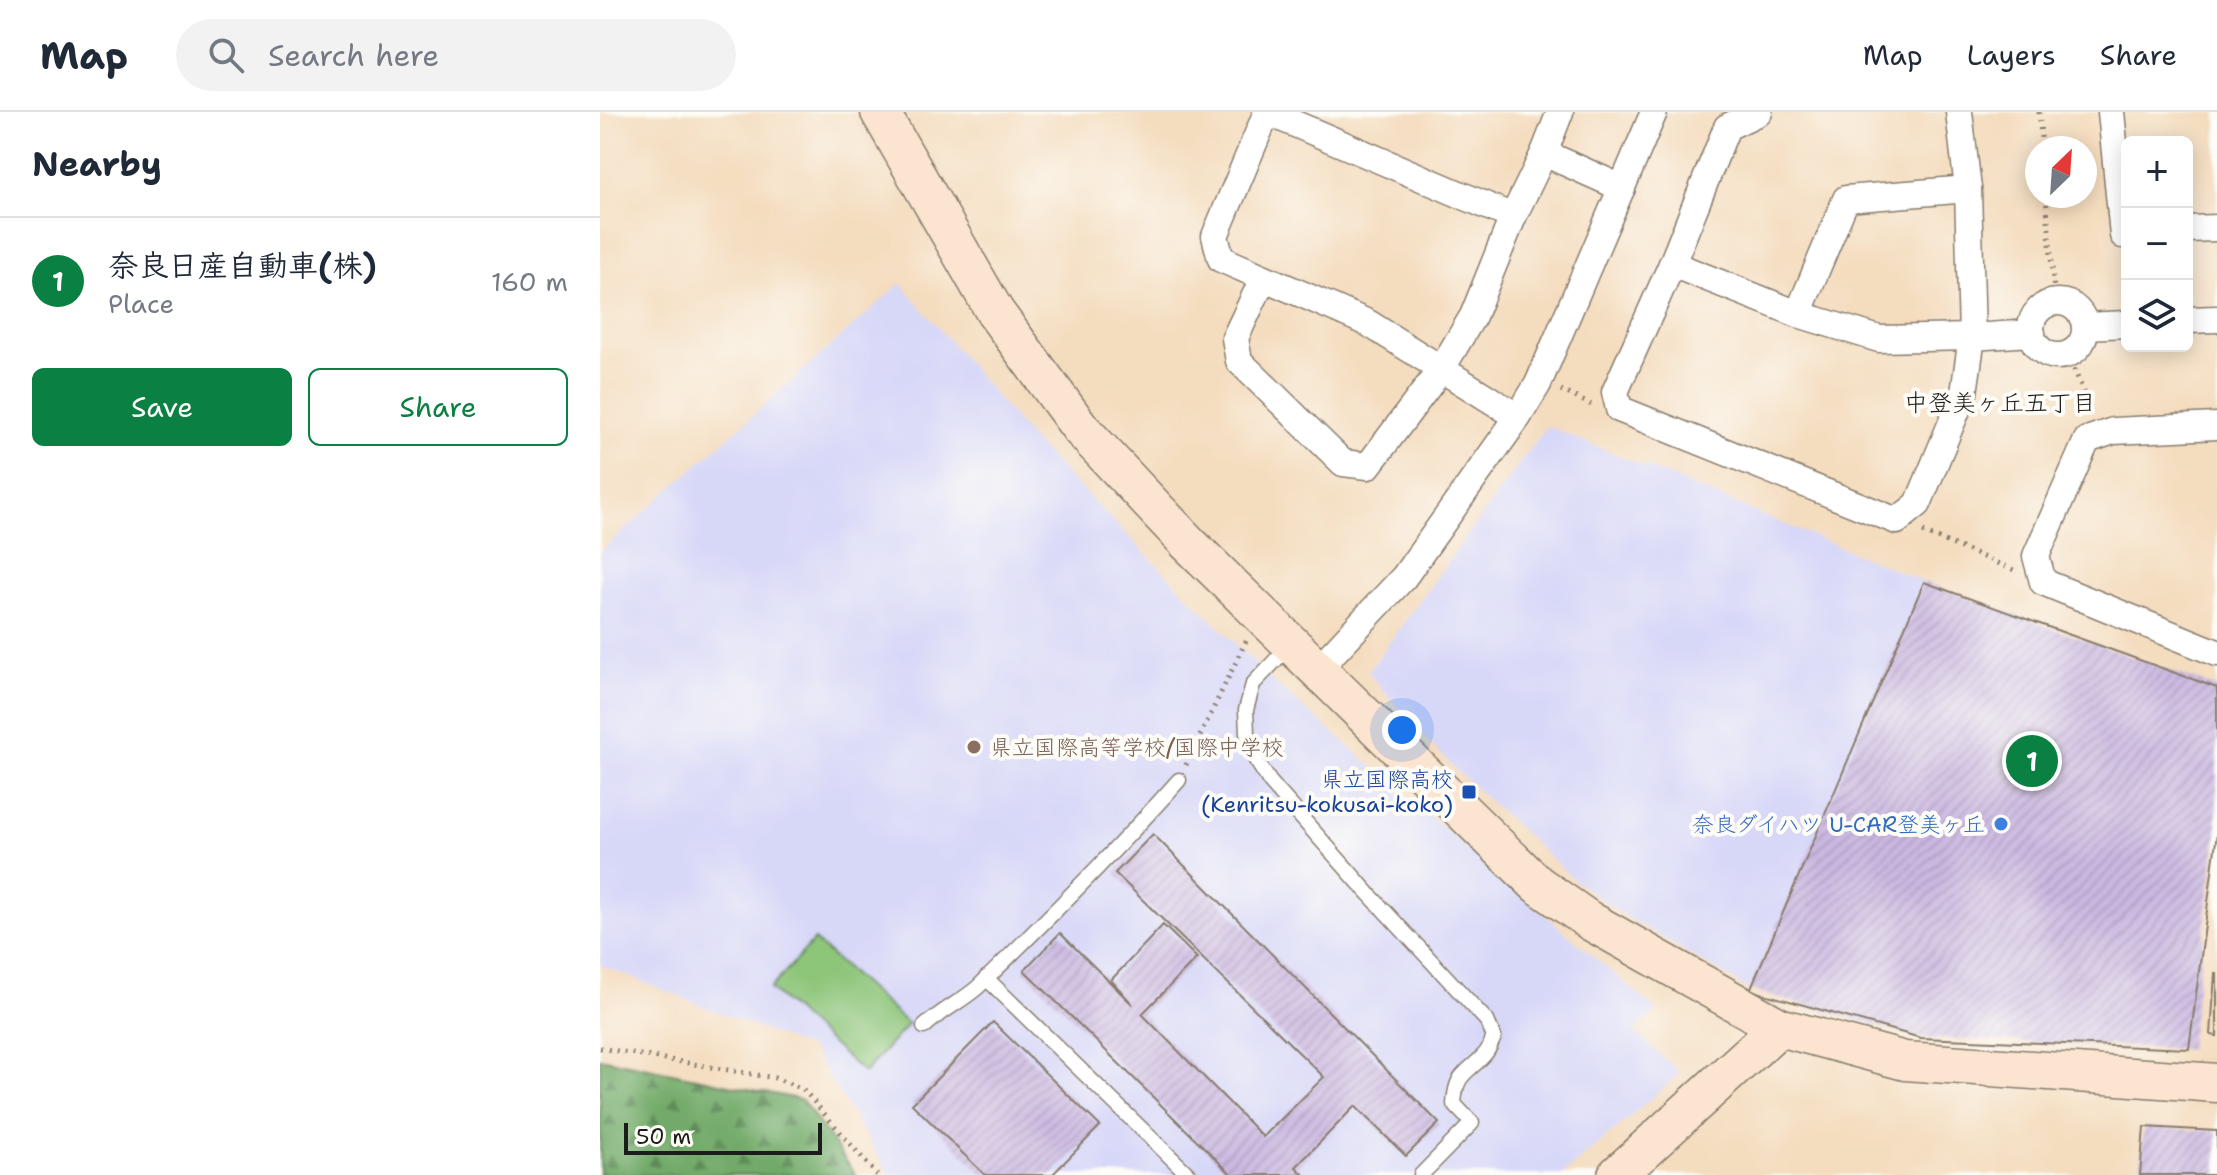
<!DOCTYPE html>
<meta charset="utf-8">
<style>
body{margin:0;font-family:"Shantell Sans","Klee One",sans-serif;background:#f2f2f3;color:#1f2937}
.controls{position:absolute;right:24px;top:24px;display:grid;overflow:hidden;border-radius:12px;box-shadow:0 4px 20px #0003}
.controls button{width:72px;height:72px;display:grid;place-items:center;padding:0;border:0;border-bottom:2px solid #e0e1e3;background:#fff;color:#1f2937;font:40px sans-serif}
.compass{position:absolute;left:1425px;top:24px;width:72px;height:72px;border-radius:50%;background:#fff;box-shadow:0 4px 20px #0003;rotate:25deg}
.scale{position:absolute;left:24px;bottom:20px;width:198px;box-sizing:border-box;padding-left:8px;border:4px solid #1c1c1c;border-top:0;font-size:22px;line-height:28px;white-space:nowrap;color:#1c1c1c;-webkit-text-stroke:6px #fdfcf7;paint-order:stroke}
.you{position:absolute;left:802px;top:618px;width:28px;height:28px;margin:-20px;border:6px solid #fff;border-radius:50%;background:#1a73e8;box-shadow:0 0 0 12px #1a73e833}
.badge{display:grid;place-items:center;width:52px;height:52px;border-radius:50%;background:#0b8043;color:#fff;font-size:26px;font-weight:700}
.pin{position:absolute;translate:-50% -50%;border:4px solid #fff;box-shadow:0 2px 8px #0006}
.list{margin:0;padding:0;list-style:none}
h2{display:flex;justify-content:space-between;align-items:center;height:104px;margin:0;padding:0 32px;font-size:34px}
h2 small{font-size:26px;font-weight:400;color:#747a83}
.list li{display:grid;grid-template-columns:52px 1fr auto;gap:24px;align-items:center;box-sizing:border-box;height:128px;padding:0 32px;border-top:2px solid #e0e1e3}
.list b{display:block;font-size:30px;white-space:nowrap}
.list p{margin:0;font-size:26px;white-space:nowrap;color:#747a83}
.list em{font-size:26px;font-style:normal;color:#747a83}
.actions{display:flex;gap:16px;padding:24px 32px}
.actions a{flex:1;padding:18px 0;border:2px solid #0b8043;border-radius:12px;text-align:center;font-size:28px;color:#0b8043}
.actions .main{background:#0b8043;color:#fff}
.icon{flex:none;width:44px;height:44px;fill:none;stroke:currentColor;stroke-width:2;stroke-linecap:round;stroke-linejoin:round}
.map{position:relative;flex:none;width:1617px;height:1063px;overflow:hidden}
header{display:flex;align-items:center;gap:48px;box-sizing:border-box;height:112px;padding:0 40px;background:#fff;border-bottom:2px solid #e0e1e3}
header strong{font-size:38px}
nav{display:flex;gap:44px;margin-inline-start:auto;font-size:28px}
.search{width:560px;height:72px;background:#f2f2f3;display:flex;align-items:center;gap:20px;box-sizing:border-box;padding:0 28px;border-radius:44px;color:#747a83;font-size:30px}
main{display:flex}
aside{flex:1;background:#fff}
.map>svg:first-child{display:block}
.built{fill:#d7d7f8}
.forest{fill:url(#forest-firs);stroke:#476342;stroke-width:2}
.park{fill:#8dc579;stroke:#54704a;stroke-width:2}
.building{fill:url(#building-hatch)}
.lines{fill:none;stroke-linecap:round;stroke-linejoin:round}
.lane-casing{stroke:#887c6d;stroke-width:17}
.street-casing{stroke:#887c6d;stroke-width:29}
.secondary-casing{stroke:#887c6d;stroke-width:41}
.path{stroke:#887c6d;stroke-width:5;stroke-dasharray:2 6;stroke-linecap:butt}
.lane{stroke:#fff;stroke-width:14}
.street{stroke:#fff;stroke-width:26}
.secondary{stroke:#fce5d0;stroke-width:38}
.education-dot{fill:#8d6e63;stroke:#fdfcf7;stroke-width:3}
.transit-dot{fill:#1a4fb4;stroke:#fdfcf7;stroke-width:3}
.shop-dot{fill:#3f7fe0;stroke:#fdfcf7;stroke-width:3}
.labels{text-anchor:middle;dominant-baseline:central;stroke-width:8;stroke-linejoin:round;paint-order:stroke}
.education-label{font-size:22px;fill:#785e54;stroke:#fdfcf7;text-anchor:start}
.transit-label{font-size:22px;fill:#164399;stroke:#fdfcf7;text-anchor:end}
.shop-label{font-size:22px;fill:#366cbe;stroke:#fdfcf7;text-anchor:end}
.neighbourhood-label{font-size:24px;fill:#1c1c1c;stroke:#fdfcf7}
</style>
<header>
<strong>Map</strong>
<div class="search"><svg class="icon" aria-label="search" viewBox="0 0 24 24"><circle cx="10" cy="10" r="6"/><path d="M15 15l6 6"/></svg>Search here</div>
<nav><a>Map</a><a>Layers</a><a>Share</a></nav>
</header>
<main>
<aside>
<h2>Nearby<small></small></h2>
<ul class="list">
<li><span class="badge">1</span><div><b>奈良日産自動車(株)</b><p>Place</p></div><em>160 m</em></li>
</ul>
<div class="actions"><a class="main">Save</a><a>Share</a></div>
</aside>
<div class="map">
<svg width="1617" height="1063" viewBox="0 0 1617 1063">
<defs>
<pattern id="forest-firs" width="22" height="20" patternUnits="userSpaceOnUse" patternTransform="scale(2)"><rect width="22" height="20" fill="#72aa69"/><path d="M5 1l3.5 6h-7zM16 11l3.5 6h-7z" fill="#5d8a56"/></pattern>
<pattern id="building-hatch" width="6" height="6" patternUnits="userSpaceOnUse" patternTransform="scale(2)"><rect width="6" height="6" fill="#cbb8e1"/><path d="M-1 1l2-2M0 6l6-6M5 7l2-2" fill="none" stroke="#ae9ec0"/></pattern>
</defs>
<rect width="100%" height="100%" fill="#fdfcf7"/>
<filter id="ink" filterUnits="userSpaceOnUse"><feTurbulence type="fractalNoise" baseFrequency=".0125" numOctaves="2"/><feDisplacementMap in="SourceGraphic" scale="16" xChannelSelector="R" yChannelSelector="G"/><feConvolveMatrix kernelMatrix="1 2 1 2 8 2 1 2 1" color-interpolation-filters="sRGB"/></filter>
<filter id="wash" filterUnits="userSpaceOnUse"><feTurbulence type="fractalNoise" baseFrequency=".006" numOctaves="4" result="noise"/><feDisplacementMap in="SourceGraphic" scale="32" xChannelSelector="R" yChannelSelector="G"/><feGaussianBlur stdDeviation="1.8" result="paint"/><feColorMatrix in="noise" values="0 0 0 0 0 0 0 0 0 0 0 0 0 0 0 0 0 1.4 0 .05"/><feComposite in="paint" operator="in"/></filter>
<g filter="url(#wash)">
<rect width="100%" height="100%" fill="#f4dcbe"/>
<g class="built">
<path d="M301,171l132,158 245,245 379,325 -23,20 46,42 -117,102h-673l-79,-126 -211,-84v-413z"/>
<path d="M947,314l377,156 -174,408 -123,-73 -53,-37 -119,-111 -39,-41 -48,-56z"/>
</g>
<path class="forest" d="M0,946l202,42 54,75h-256z"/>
<path class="park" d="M214,828l94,84 -44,49 -94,-84z"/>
<g id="blocks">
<g class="building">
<path d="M1324,470l293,106v145l-28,216 -268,-11 -171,-48z"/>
<path d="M553,722l286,289 -33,33 -51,-50 -59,61 8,8h-72l-208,-205 36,-37 73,72 -22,-25 52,-55 34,33 -55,56 121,123 61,-60 -209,-204z"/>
<path d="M1615,861h2v63l-6,-1z"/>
<path d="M393,910l107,104 -48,49h-67l-73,-71z"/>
<path d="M1544,1015l73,4v44h-77z"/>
</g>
</g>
</g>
<g filter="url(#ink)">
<use href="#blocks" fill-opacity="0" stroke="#887c6d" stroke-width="2"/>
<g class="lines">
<g class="lane-casing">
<g id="lane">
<path d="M691,532l-38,40 -7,26 1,23 7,24 16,25 98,111 119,128 7,16c-3,6 -5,13 -10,18 -18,20 -28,17 -30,49l18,19 -51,52"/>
<path d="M386,866l203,197"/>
<path d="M324,915c16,-16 37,-25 54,-40 69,-67 137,-135 201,-207"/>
</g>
</g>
<g class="street-casing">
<g id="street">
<path d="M1159,0l-32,15 -55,137 -57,128 4,17 278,112 21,-17 46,-111 8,-56 -4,-148 -9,-77"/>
<path d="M1511,0l12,123h4"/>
<path d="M944,41l78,35"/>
<path d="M913,105l-246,-105 -52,124 6,23 147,64 150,94"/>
<path d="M1587,117l30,-1"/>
<path d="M1072,152l126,50 81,25 93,-2 60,-4"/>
<path d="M663,167l-28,59 4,23 104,102 25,3 74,-98 31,-52 40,-99 31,-64 16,-41"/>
<circle cx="1458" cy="217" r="27"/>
<path d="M1198,202l48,-115 122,-10"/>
<path d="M1587,208l30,-1"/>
<path d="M1485,214l42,-2"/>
<path d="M1617,314l-104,5 -26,9 -51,116 7,26 174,71"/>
<path d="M718,557l86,-92 114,-160 20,-33 116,-272"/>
</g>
</g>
<g class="secondary-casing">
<g id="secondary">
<path d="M280,0l115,200 86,117 106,113 350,342 53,37 189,106 126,34 312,22"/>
<path d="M1017,1063l162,-148"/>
</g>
</g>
<g class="path">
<path d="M1439,0l3,36"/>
<path d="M1446,84l9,107"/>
<path d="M1474,257l18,43"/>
<path d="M961,278l30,15"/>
<path d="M1323,420l91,38"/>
<path d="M586,653l60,-124"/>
<path d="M0,936l175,30 28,11 74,86"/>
</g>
<use href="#lane" class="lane"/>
<use href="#street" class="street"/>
<use href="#secondary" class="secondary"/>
</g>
</g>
<circle class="education-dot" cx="374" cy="635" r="8"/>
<rect class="transit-dot" x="861" y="672" width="16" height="16" rx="4"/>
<circle class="shop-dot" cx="1401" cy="712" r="8"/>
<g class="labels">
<g class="education-label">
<text x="390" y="635">県立国際高等学校/国際中学校</text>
</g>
<g class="transit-label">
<text x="853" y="667">県立国際高校<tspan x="853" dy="25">(Kenritsu-kokusai-koko)</tspan></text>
</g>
<g class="shop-label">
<text x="1385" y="712">奈良ダイハツ U-CAR登美ヶ丘</text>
</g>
<g class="neighbourhood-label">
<text x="1400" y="291">中登美ヶ丘五丁目</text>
</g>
</g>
</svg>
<div class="controls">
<button>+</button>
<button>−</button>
<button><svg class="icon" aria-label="layers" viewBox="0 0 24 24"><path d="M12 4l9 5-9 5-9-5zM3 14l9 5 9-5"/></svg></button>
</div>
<svg class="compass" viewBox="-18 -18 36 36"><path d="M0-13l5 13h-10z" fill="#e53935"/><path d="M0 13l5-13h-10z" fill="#747a83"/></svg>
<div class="scale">50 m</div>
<div class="you"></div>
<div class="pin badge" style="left:1432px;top:649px">1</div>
</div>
</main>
